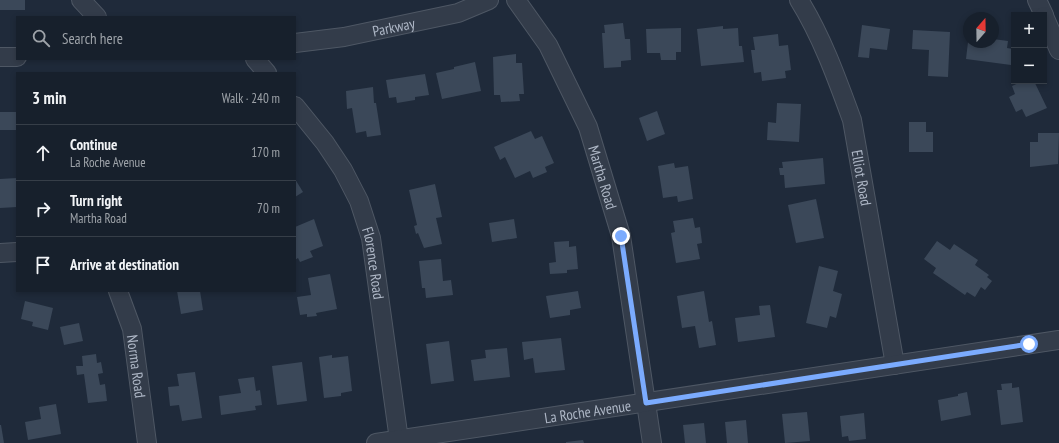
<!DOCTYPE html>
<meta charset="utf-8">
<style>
body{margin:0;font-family:"PT Sans Narrow",sans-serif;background:#202834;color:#f1f3f6}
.controls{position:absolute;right:12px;top:12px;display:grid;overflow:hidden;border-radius:0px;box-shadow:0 2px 6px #0003}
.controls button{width:36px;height:36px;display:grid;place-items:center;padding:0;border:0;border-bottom:1px solid #363e48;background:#17202c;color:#f1f3f6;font:20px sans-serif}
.compass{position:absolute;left:963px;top:12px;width:36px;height:36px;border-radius:50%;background:#17202c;box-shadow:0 2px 6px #0003;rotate:20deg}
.stop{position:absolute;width:12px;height:12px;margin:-9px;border:3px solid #7babfe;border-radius:50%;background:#fff}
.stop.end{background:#7babfe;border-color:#fff;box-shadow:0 1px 4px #0008}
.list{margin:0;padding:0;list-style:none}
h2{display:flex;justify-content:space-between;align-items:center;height:52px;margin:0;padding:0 16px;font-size:17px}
h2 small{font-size:13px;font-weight:400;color:#9ea3a9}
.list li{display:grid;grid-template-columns:26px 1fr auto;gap:12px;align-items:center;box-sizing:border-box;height:56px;padding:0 16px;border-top:1px solid #363e48}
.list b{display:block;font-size:15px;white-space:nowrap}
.list p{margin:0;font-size:13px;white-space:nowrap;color:#9ea3a9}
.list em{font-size:13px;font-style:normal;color:#9ea3a9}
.icon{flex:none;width:22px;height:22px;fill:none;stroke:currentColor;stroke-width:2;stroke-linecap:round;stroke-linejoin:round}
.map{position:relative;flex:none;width:1059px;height:443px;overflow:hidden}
.search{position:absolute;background:#17202c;box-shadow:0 2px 6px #0003;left:16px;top:16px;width:280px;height:44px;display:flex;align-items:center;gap:10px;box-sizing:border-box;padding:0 14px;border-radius:0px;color:#9ea3a9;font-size:15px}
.panel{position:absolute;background:#17202c;box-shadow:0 2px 6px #0003;left:16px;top:72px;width:280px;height:220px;border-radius:0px}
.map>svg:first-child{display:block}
.building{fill:#3b4859}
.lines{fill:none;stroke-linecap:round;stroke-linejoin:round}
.minor-casing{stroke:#4e5764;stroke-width:20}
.minor{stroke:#333c4a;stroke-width:18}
.route{stroke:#7babfe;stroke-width:5}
.labels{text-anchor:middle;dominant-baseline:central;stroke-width:3.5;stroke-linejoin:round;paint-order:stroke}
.street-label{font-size:15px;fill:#aeb7c6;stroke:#19212e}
</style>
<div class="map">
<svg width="1059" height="443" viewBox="0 0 1059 443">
<rect width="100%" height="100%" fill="#1f2a3a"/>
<g class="building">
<rect x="0" y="0" width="25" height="10"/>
<path d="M623,23l2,16h5l1,21 -10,1v6l-17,1 -2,-35h3l-1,-8z"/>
<path d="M862,25l28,4 -3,21 -17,-2 -1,10 -11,-1z"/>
<path d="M723,26v3l15,-1 1,18h3l2,16 -43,4 -4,-37z"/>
<path d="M681,28v24h-5v8h-15l-1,-7h-13l-1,-24z"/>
<path d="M913,30l37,2 -2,45 -20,-1 1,-26 -17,-1z"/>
<path d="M778,34l1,12 9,-1 3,25 -6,1 1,7 -24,3 -1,-9 -7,1 -3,-23h4l-2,-13z"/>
<path d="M993,39l15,2 -1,7 6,1 -2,16 -45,-6 2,-17h25z"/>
<path d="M516,54v9h6l2,31h-5l1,7 -19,1 -1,-7h-6l-1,-38z"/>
<path d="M475,62l6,29 -39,8 -6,-26 18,-4v-2z"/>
<path d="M425,74l4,21 -14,2v3l-18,3 -1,-6 -7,1 -3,-18z"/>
<path d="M1023,81h11l13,27 -21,9 -4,-8 -6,3 -7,-15 6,-3 -3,-8z"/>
<path d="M373,87l1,16h2l5,32 -14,2 -1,-6 -10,2 -4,-25 -5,1 -1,-18z"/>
<path d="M777,103l24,1 -2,38 -32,-2 1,-18 8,1z"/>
<path d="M657,111l8,23 -18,7 -8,-23z"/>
<rect x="0" y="112" width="17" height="18"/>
<path d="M909,122h17v10h7v20h-24z"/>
<path d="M531,131l4,8 7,-3 12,27 -9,4 2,5 -14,6 -3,-7 -15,7 -10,-21 -5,3 -6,-13z"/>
<path d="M1038,133h21l-1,31 -28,3v-25h8z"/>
<path d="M823,158l2,26 -40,4 -1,-13h-4l-1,-7h4l-1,-6z"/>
<path d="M674,163l1,5 13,-2 5,33 -15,3 -1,-6 -14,2 -5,-32z"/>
<path d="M17,178v29l-17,1v-29z"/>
<path d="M295,179l8,13 -8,5z"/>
<path d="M435,184l7,33 -6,1 6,26 -18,4 -6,-15 -2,1 -2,-8 3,-1 -8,-35z"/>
<path d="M816,199l8,39 -28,5 -8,-38z"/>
<path d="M693,218l2,10 5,-1 2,16 -5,1 3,15 -24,4 -5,-30 4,-1 -2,-11z"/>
<path d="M314,219l9,27 -13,5 3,6 -13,5 -2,-4 -3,2v-33z"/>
<path d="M514,219l3,19 -25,4 -3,-19z"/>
<path d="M569,241v6l7,-1 2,23 -11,1v3l-17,1 -1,-11 7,-1 -2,-20z"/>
<path d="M937,241l13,9 4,-6 24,16 -3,5 14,10 -2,2 5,4 -7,9 -4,-3 -6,10 -8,-5 -2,3 -32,-22 3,-5 -12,-9z"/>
<path d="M441,259l2,22 8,-1 2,15 -27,3 -1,-10h-3l-3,-27z"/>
<path d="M819,266l19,5 -5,20 9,3 -6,24 -6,-2 -3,12 -21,-5z"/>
<path d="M330,274l7,35 -21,4 1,3 -10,1v-3l-7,1 -3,-18 14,-2 -3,-17z"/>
<path d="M177,291h23l3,19 -22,4z"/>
<path d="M578,291l3,17 -11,2v5l-20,3 -4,-22z"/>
<path d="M704,291l5,31 3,-1 4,24 -17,3 -4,-22 -13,2 -5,-32z"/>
<path d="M25,301l28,7 -5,22 -16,-4 1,-4 -12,-3z"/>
<path d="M770,305l5,32 -37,5 -3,-24 25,-3 -1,-9z"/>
<path d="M79,323l4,18 -19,4 -4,-18z"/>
<path d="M561,338l4,32 -30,3 -2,-15 -9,2 -2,-18z"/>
<path d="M449,341l5,40 -23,3 -5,-40z"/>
<path d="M507,348l3,29 -36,4 -3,-21 15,-2 -1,-8z"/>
<path d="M96,354l1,9 4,-1 2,11 -5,1 2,11 5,-1 2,17 -19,2 -4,-29 -7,1 -1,-9h7l-1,-10z"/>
<path d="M332,355v3l16,-2 4,35 -11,2v3l-17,2 -5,-41z"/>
<path d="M302,362l5,39 -30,4 -5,-39z"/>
<path d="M195,372l7,46 -20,3 -3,-16 -9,1 -2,-19 11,-1 -2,-12z"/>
<path d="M254,377l2,14 4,-1 2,15 -7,1 1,4 -35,5 -2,-19 22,-3 -3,-14z"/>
<path d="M1012,383v5l7,-1 4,35 -22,3 -4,-35h5l-1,-6z"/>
<path d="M967,392l4,23 -30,6 -3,-21 20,-4v-2z"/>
<path d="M56,404l5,30 -33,6 -3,-18 16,-3 -2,-12z"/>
<path d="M807,412l3,29 -25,2 -3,-29z"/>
<path d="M864,413l2,26 -17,2 -1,-5 -6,1 -2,-21z"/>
<path d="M746,420l2,23h-21l-2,-21z"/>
<path d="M704,423l2,20h-21l-2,-18z"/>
<path d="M0,425h1l3,18h-4z"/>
<path d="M583,440l1,3h-18v-1z"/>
</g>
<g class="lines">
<g class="minor-casing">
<g id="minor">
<path d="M81,0l16,17"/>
<path id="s1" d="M516,0l32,45 40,82 33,109 31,207"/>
<path id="s2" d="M799,0c23,37 38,79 53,120l43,245"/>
<path d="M1037,0l7,15"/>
<path d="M1044,16l15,34"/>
<path id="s3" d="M295,43l49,-6 114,-24 31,-13"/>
<path d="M0,57h17"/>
<path d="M255,59l12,14"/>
<path id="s4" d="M295,106l30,37 18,27 16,31 12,37 28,202"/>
<path d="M0,253l17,-1"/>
<path id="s5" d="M118,291l14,38 15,114"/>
<path id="s6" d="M376,443l683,-103"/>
</g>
</g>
<use href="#minor" class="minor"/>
</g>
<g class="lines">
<path class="route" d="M621,236l25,167 383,-59"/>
</g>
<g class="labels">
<g class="street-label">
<text stroke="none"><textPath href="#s3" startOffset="100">Parkway</textPath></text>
<text stroke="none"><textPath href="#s1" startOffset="199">Martha Road</textPath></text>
<text stroke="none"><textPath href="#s2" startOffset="190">Elliot Road</textPath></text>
<text stroke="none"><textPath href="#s4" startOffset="179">Florence Road</textPath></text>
<text stroke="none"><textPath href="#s5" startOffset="78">Norma Road</textPath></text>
<text stroke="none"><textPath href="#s6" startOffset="214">La Roche Avenue</textPath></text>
</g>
</g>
</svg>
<div class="controls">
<button>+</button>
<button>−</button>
</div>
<svg class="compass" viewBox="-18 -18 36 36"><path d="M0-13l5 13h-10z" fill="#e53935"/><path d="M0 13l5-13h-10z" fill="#9ea3a9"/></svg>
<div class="stop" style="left:1029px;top:344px"></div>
<div class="stop end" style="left:621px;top:236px"></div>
<div class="search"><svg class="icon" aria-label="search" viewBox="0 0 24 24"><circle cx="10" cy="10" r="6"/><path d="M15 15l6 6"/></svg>Search here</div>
<section class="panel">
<h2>3 min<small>Walk · 240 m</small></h2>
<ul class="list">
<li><svg class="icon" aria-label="ahead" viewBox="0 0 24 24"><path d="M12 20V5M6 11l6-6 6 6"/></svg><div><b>Continue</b><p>La Roche Avenue</p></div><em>170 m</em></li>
<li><svg class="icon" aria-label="right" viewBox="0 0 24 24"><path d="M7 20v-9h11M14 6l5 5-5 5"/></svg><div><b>Turn right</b><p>Martha Road</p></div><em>70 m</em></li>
<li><svg class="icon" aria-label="arrive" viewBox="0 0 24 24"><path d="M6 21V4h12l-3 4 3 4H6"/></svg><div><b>Arrive at destination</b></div></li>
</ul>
</section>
</div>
